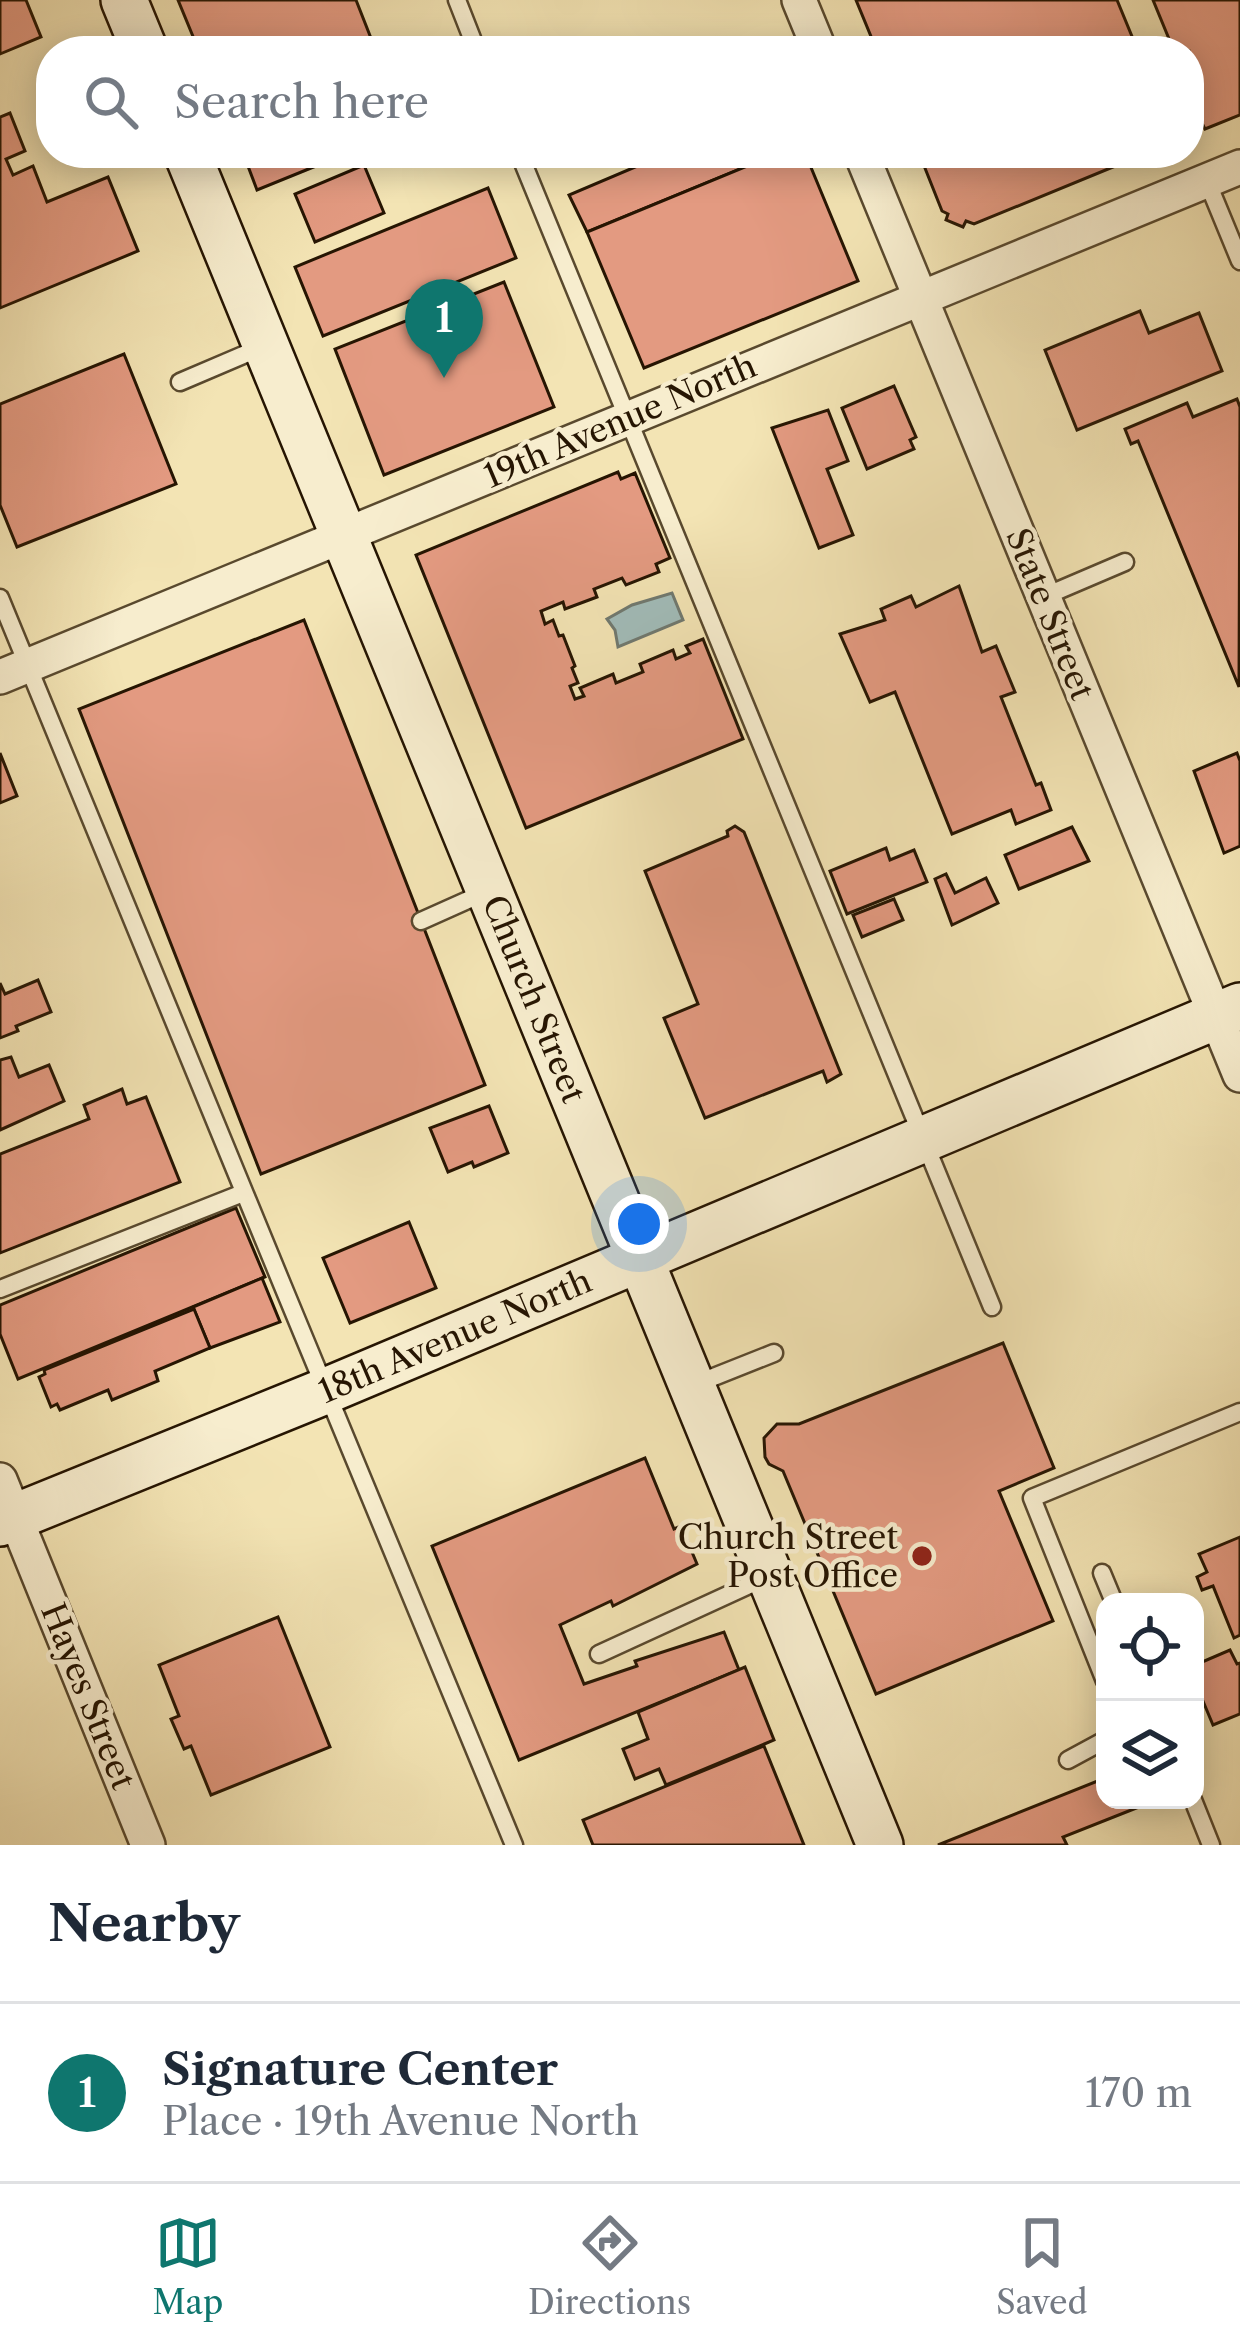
<!DOCTYPE html>
<meta charset="utf-8">
<style>
body{margin:0;font-family:"Libre Caslon Text",serif;background:#f2f2f3;color:#1f2937}
.controls{position:absolute;right:36px;bottom:36px;display:grid;overflow:hidden;border-radius:24px;box-shadow:0 6px 30px #0003}
.controls button{width:108px;height:108px;display:grid;place-items:center;padding:0;border:0;border-bottom:3px solid #e0e1e3;background:#fff;color:#1f2937;font:60px sans-serif}
.you{position:absolute;left:639px;top:1224px;width:42px;height:42px;margin:-30px;border:9px solid #fff;border-radius:50%;background:#1a73e8;box-shadow:0 0 0 18px #1a73e833}
.badge{display:grid;place-items:center;width:78px;height:78px;border-radius:50%;background:#0f766e;color:#fff;font-size:39px;font-weight:700}
.pin{position:absolute;translate:-50% -99px;filter:drop-shadow(0 3px 6px #0008)}
.pin::after{content:'';position:absolute;top:63px;width:42px;height:36px;background:inherit;clip-path:polygon(0 0,100% 0,50% 100%)}
.list{margin:0;padding:0;list-style:none}
h2{display:flex;justify-content:space-between;align-items:center;height:156px;margin:0;padding:0 48px;font-size:51px}
h2 small{font-size:39px;font-weight:400;color:#747a83}
.list li{display:grid;grid-template-columns:78px 1fr auto;gap:36px;align-items:center;box-sizing:border-box;height:180px;padding:0 48px;border-top:3px solid #e0e1e3}
.list b{display:block;font-size:45px;white-space:nowrap}
.list p{margin:0;font-size:39px;white-space:nowrap;color:#747a83}
.list em{font-size:39px;font-style:normal;color:#747a83}
.icon{flex:none;width:66px;height:66px;fill:none;stroke:currentColor;stroke-width:2;stroke-linecap:round;stroke-linejoin:round}
.map{position:relative;flex:none;width:1240px;height:1845px;overflow:hidden}
.search{position:absolute;background:#fff;box-shadow:0 6px 30px #0003;left:36px;right:36px;top:36px;height:132px;display:flex;align-items:center;gap:30px;box-sizing:border-box;padding:0 42px;border-radius:48px;color:#747a83;font-size:45px}
.sheet{height:336px;background:#fff}
nav{display:flex;justify-content:space-around;align-items:center;box-sizing:border-box;height:168px;border-top:3px solid #e0e1e3;background:#fff;font-size:33px;color:#747a83}
nav a{display:grid;justify-items:center;gap:6px}
nav .on{color:#0f766e}
.map>svg:first-child{display:block}
.water{fill:#a1bcb9;stroke:#707970;stroke-width:3}
.building{fill:#e39a81;stroke:#261502;stroke-width:3}
.lines{fill:none;stroke-linecap:round;stroke-linejoin:round}
.service-casing{stroke:#59492e;stroke-width:21}
.minor-casing{stroke:#59492e;stroke-width:38}
.secondary-casing{stroke:#261502;stroke-width:50}
.service{stroke:#f7edce;stroke-width:16}
.minor{stroke:#f7edce;stroke-width:33}
.secondary{stroke:#f7edce;stroke-width:45}
.poi-dot{fill:#8f2418;stroke:#f7edce;stroke-width:4.5}
.labels{text-anchor:middle;dominant-baseline:central;stroke-width:9;stroke-linejoin:round;paint-order:stroke}
.street-label{font-size:33px;fill:#261502;stroke:#f7edce}
.poi-label{font-size:33px;fill:#261502;stroke:#f7edce;text-anchor:end}
</style>
<div class="map">
<svg width="1240" height="1845" viewBox="0 0 1240 1845">
<rect width="100%" height="100%" fill="#f3e4b4"/>
<filter id="stains"><feTurbulence type="fractalNoise" baseFrequency=".00167" numOctaves="4"/><feColorMatrix values="0 0 0 0 .2 0 0 0 0 .09 0 0 0 0 .02 0 0 0 .5 -.17"/></filter>
<radialGradient id="worn" r=".72"><stop offset=".6" stop-color="#630" stop-opacity="0"/><stop offset="1" stop-color="#630" stop-opacity=".3"/></radialGradient>
<path class="water" d="M672,593l11,27 -65,27 -3,-17 -8,-11 25,-14z"/>
<g class="building">
<path d="M0,0h26l15,37 -41,17z"/>
<path d="M178,0h178l20,51h-138l-4,-10 -35,10z"/>
<path d="M856,0h261l21,51h-261z"/>
<path d="M1153,0h87v115l-35,14 -2,-4 -14,5v-79h-15z"/>
<path d="M10,113l15,38 -19,8 7,16 20,-9 14,36 61,-25 30,74 -138,57v-191z"/>
<path d="M243,153h105l-91,37z"/>
<path d="M668,153h111l-192,79 -18,-37z"/>
<path d="M779,153h26l53,128 -214,87 -57,-136z"/>
<path d="M919,153h228l-173,71 -8,-3 -3,6 -17,-7 2,-6 -6,-3z"/>
<path d="M364,165l20,48 -69,29 -20,-48z"/>
<path d="M488,188l28,70 -193,78 -28,-69z"/>
<path d="M504,282l50,125 -170,68 -49,-126z"/>
<path d="M1140,311l9,22 50,-20 23,58 -145,59 -32,-80z"/>
<path d="M124,354l52,130 -159,63 -17,-42v-101z"/>
<path d="M894,386l22,51 -6,3 4,9 -47,20 -25,-61z"/>
<path d="M1237,399l3,8 -1,280 -101,-246 -7,3 -6,-15 62,-26 6,14z"/>
<path d="M828,410l20,51 -21,8 26,66 -34,13 -47,-120z"/>
<path d="M618,472l3,7 14,-6 35,85 -14,6 3,8 -33,13 -4,-7 -28,11 3,8 -32,12 -2,-7 -22,9 4,13 8,-4 6,16 4,-1 12,31 -3,2 6,15 -8,3 5,13 9,-3 -4,-8 33,-14 3,9 27,-11 -3,-8 33,-14 3,9 14,-6 -4,-7 17,-7 40,100 -217,89 -110,-273z"/>
<path d="M959,586l23,66 14,-6 19,46 -14,5 35,88 5,-2 10,27 -35,14 -5,-14 -59,24 -57,-142 -25,10 -30,-68 45,-14 -4,-11 30,-13 5,11z"/>
<path d="M304,620l181,465 -224,89 -182,-465z"/>
<path d="M0,753l17,43 -17,7z"/>
<path d="M1237,753l3,8v85l-16,7 -30,-82z"/>
<path d="M735,826l9,6 97,242 -14,8 -4,-11 -118,47 -41,-100 34,-14 -53,-133 83,-35 -1,-5z"/>
<path d="M1072,827l17,34 -70,28 -14,-34z"/>
<path d="M886,848l4,12 24,-10 13,32 -80,32 -17,-43z"/>
<path d="M946,874l9,19 31,-15 12,25 -46,22 -17,-46z"/>
<path d="M894,899l9,21 -41,17 -9,-22z"/>
<path d="M38,980l13,32 -35,14 2,5 -18,7v-55l5,11z"/>
<path d="M11,1057l8,20 30,-12 15,36 -64,29v-70z"/>
<path d="M122,1089l5,15 19,-7 34,85 -180,71v-99l89,-35 -5,-14z"/>
<path d="M489,1106l19,47 -34,14 -2,-5 -24,10 -18,-44z"/>
<path d="M236,1208l29,69 -247,102 -18,-45v-29z"/>
<path d="M409,1222l27,66 -86,35 -27,-65z"/>
<path d="M262,1278l18,44 -70,26 -17,-41z"/>
<path d="M194,1309l16,39 -55,23 3,10 -46,19 -4,-10 -48,20 -3,-6 -6,3 -12,-30 6,-3 -1,-4z"/>
<path d="M1003,1343l51,125 -55,23 54,130 -177,73 -93,-223 -14,-7 -4,-7 -1,-19 13,-14h22z"/>
<path d="M645,1458l29,71 7,-3 16,38 -84,42 -2,-5 -51,24 24,59 53,-18 -2,-5 89,-29 15,38 -220,90 -87,-214z"/>
<path d="M1240,1537v98l-6,3 -21,-52 -11,4 -5,-13 10,-5 -8,-18z"/>
<path d="M278,1617l52,130 -119,48 -20,-49 -7,3 -13,-30 8,-3 -20,-51z"/>
<path d="M1230,1650l7,14 3,-1v51l-27,11 -18,-43v-17z"/>
<path d="M745,1667l29,73 -108,45 -7,-16 -24,10 -12,-30 25,-10 -10,-27z"/>
<path d="M764,1746l40,99h-211l-10,-25z"/>
<path d="M1105,1778v22l49,1 -91,36 4,8h-129z"/>
</g>
<g class="lines">
<g class="service-casing">
<g id="service">
<path d="M457,0l20,51"/>
<path d="M519,153l473,1154"/>
<path d="M1207,181l33,80"/>
<path d="M180,382l82,-35"/>
<path d="M1043,597l82,-35"/>
<path d="M0,598c169,417 343,831 514,1247"/>
<path d="M421,921l67,-30"/>
<path d="M0,1289l243,-96"/>
<path d="M696,1384l78,-31"/>
<path d="M1102,1573l12,29"/>
<path d="M599,1654l170,-78"/>
<path d="M1105,1681l-73,-183 208,-86"/>
<path d="M1068,1760l37,-20"/>
<path d="M1193,1800l18,45"/>
</g>
</g>
<g class="minor-casing">
<g id="minor">
<path d="M799,0l21,51"/>
<path d="M861,153l379,922"/>
<path d="M0,677l1240,-510"/>
<path d="M0,1480l148,365"/>
</g>
</g>
<g class="secondary-casing">
<g id="secondary">
<path d="M124,0l21,51"/>
<path d="M187,153l693,1692"/>
<path d="M0,1523l328,-133 912,-384"/>
</g>
</g>
<use href="#service" class="service"/>
<use href="#minor" class="minor"/>
<use href="#secondary" class="secondary"/>
</g>
<circle class="poi-dot" cx="922" cy="1556" r="12"/>
<g class="labels">
<g class="street-label">
<text transform="translate(620 421) rotate(-23)">19th Avenue North</text>
<text transform="translate(1050 614) rotate(68)">State Street</text>
<text transform="translate(534 999) rotate(68)">Church Street</text>
<text transform="translate(455 1336) rotate(-23)">18th Avenue North</text>
<text transform="translate(88 1696) rotate(68)">Hayes Street</text>
</g>
<g class="poi-label">
<text x="898" y="1537">Church Street<tspan x="898" dy="38">Post Office</tspan></text>
</g>
</g>
<rect width="100%" height="100%" filter="url(#stains)"/>
<rect width="100%" height="100%" fill="url(#worn)"/>
</svg>
<div class="controls">
<button><svg class="icon" aria-label="locate" viewBox="0 0 24 24"><circle cx="12" cy="12" r="6"/><path d="M12 2v4M12 18v4M2 12h4M18 12h4"/></svg></button>
<button><svg class="icon" aria-label="layers" viewBox="0 0 24 24"><path d="M12 4l9 5-9 5-9-5zM3 14l9 5 9-5"/></svg></button>
</div>
<div class="you"></div>
<div class="pin badge" style="left:444px;top:378px">1</div>
<div class="search"><svg class="icon" aria-label="search" viewBox="0 0 24 24"><circle cx="10" cy="10" r="6"/><path d="M15 15l6 6"/></svg>Search here</div>
</div>
<section class="sheet">
<h2>Nearby<small></small></h2>
<ul class="list">
<li><span class="badge">1</span><div><b>Signature Center</b><p>Place · 19th Avenue North</p></div><em>170 m</em></li>
</ul>
</section>
<nav>
<a class="on"><svg class="icon" aria-label="map" viewBox="0 0 24 24"><path d="M3 6l6-2 6 2 6-2v14l-6 2-6-2-6 2zM9 4v14M15 6v14"/></svg>Map</a>
<a><svg class="icon" aria-label="directions" viewBox="0 0 24 24"><path d="M12 3l9 9-9 9-9-9zM9 14v-3h6M13 9l2 2-2 2"/></svg>Directions</a>
<a><svg class="icon" aria-label="saved" viewBox="0 0 24 24"><path d="M7 4h10v16l-5-4-5 4z"/></svg>Saved</a>
</nav>
